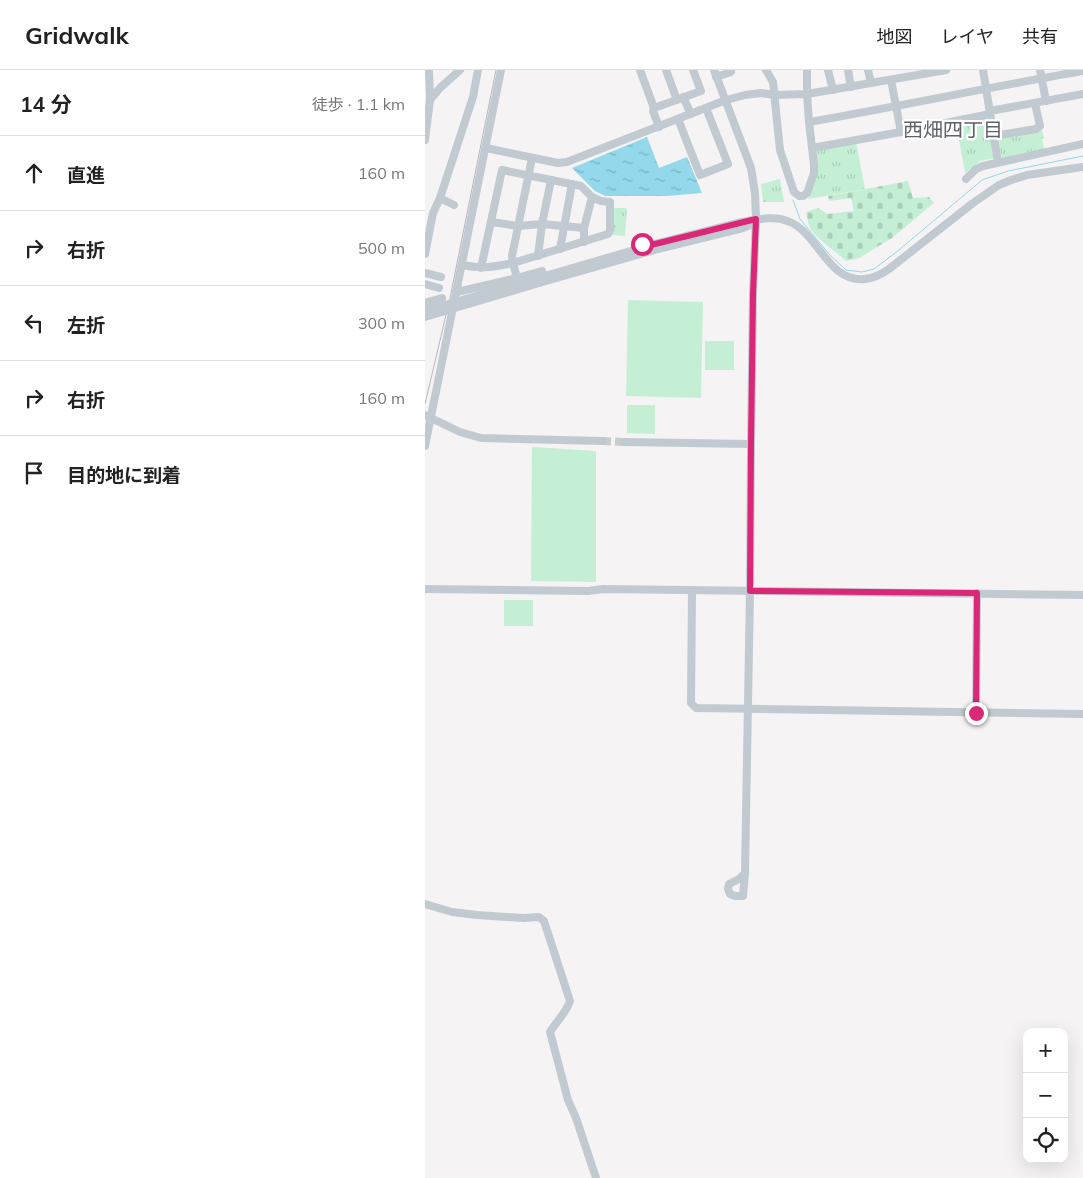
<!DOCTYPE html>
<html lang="ja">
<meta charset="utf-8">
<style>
body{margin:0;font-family:Mulish,"Noto Sans JP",sans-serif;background:#f2f2f2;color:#222}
.controls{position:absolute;right:15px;bottom:15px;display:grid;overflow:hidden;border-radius:10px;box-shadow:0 5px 20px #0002}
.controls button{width:45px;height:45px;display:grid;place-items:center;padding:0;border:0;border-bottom:1px solid #e0e0e0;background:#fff;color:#222;font:25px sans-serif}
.stop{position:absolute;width:15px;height:15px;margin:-11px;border:4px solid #db2777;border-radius:50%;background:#fff}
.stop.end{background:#db2777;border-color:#fff;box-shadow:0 1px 5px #0008}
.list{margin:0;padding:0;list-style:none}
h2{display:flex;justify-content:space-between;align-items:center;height:65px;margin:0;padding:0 20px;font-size:21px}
h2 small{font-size:16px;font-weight:400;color:#767676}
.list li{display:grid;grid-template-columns:32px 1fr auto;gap:15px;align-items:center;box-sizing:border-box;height:75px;padding:0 20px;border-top:1px solid #e0e0e0}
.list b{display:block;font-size:19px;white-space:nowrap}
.list em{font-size:16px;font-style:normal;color:#767676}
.icon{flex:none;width:28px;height:28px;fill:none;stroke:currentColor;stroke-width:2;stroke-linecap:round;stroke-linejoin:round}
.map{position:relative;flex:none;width:658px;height:1108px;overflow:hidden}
header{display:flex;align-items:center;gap:30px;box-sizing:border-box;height:70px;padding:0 25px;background:#fff;border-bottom:1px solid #e0e0e0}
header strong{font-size:24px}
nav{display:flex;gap:28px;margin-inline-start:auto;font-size:18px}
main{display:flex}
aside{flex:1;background:#fff}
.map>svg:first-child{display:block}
.green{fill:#c4efd5}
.cemetery{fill:url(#cemetery-stones)}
.park{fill:url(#park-tufts)}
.water{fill:url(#water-ripples)}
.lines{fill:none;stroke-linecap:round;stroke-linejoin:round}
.stream{stroke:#93d8eb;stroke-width:1}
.minor-tunnel{stroke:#caccce;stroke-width:8;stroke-dasharray:8 4;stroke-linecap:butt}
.minor{stroke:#c1cad1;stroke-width:8}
.rail{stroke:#b5b8bd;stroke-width:1}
.minor-bridge{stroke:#c1cad1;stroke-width:8}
.route{stroke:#db2777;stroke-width:6}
.labels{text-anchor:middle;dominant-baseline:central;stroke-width:4.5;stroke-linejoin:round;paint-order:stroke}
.neighbourhood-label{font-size:20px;fill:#5f6368;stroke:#fff}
</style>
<header>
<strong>Gridwalk</strong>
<nav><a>地図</a><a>レイヤ</a><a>共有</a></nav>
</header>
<main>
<aside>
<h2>14 分<small>徒歩 · 1.1 km</small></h2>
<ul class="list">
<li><svg class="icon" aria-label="ahead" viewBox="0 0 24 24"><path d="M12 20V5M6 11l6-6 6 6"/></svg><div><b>直進</b></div><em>160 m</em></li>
<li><svg class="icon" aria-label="right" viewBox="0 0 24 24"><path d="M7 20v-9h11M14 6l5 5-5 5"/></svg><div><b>右折</b></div><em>500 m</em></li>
<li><svg class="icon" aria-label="left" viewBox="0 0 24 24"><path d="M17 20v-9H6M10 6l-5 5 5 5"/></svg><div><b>左折</b></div><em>300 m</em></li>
<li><svg class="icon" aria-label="right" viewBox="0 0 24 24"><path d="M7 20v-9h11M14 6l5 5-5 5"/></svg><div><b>右折</b></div><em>160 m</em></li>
<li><svg class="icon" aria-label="arrive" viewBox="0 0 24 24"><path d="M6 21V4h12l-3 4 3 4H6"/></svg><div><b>目的地に到着</b></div></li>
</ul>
</aside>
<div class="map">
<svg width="658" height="1108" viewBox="0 0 658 1108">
<defs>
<pattern id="cemetery-stones" width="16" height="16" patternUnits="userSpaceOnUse" patternTransform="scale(1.25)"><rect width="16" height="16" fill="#c4efd5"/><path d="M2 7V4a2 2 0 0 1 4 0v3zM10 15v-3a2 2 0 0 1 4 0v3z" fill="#aacfb9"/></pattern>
<pattern id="park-tufts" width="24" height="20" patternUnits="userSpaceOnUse" patternTransform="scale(1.25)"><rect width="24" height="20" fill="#c4efd5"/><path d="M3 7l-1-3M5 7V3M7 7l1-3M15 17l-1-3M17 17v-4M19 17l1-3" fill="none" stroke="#aacfb9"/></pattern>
<pattern id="water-ripples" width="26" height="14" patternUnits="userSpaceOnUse" patternTransform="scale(1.25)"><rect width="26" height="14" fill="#93d8eb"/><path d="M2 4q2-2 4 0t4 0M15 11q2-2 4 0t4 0" fill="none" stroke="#7ab2c2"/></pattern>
</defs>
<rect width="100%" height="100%" fill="#f5f3f3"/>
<g class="green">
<path d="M203,230l75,2 -2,96 -75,-2z"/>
<rect x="280" y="271" width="29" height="29"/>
<path d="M202,335h28v29l-28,-1z"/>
<path d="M107,377l64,4v131l-65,-1z"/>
<rect x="79" y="530" width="29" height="26"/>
</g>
<path class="cemetery" d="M483,111l5,17 16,-1 5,6 -42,35 -33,20 -13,3c-8,-8 -32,-24 -36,-33 -2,-5 -3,-11 -4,-16l12,-4 10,6 26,-3 -3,-13 -22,3 -1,-5z"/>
<g class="park">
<path d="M561,48l2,2 6,38 -14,3 -15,12 -9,-50z"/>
<path d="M617,60l2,8 -2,1 2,10 -42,9 -4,-19 2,-1z"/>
<path d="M431,72l9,47 -57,10 8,-23v-27z"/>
<path d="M355,109l4,23h-21l-2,-18z"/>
<path d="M187,138h15l-2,28 -14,-1z"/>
</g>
<path class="water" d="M222,67l12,31 28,-11 15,36 -35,3h-62l-10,-5 -23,-23z"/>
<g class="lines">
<path class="stream" d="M368,130l7,19 29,35 17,16 16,2 12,-3 25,-19 83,-70 26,-9 75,-15"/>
<path class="minor-tunnel" d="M178,371l21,1"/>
<g class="minor">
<path d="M215,0l14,38 -1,3 6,16"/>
<path d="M241,0l11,30"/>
<path d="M289,0l37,98 4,25 1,26 -3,75 -2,150 -1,147 -5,282 -2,23h-8l-5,-2 -2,-5 1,-5 10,-5 6,-6"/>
<path d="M341,0l7,12 7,68 14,42 5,4h4l4,-3 7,-20v-8l-5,-43 -2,-28v-24"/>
<path d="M403,0l5,20"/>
<path d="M423,0l3,17"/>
<path d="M443,0l3,13"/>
<path d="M558,0l15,92"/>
<path d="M615,0l6,31"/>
<path d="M291,7l15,-5v-2"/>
<path d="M466,10l10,52"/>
<path d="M258,27l8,17"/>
<path d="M5,30l10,-12 20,-18"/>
<path d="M229,38l47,-17 -8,-21"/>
<path d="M565,41l93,-17"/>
<path d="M253,49l22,56 28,-11 -22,-56"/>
<path d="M384,52c91,-16 182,-35 274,-51"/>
<path d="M569,66l42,-7 4,-3 -5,-23"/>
<path d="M0,70l5,-40 -1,-30"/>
<path d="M61,78l72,15 9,-1 159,-62 19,-5 16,-2 14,2 32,-1 139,-24"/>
<path d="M387,78l89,-16 89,-18"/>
<path d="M541,109l10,-10 7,-3 100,-22"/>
<path d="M15,128l14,7"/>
<path d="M67,152l26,4 24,-2 42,4"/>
<path d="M159,172v-14l8,-31"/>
<path d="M135,179l12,-65"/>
<path d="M0,184l8,-41 7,-15 33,-101 5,-27"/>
<path d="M113,186l4,-32 9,-44"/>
<path d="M37,195c19,4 32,2 51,-2l95,-29 2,-4v-28l-9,-1 -9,-4 -11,-11 -79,-16 -21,98"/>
<path d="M0,203l16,4"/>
<path d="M92,208l-4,-15 -1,-7 20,-98"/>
<path d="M113,208l117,-34 87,-22c16,-3 35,-7 50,1 27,13 37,60 73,56 9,-1 17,-5 24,-10l84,-66 26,-18 12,-5 16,-5 56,-8"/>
<path d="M114,213l119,-34 85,-21 7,-3 4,-4"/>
<path d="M0,214l14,4"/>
<path d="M32,222l60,-14 25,-7"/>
<path d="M0,233l17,-5"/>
<path d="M0,345l35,17 21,6 122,3"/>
<path d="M199,372l127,2"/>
<path d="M0,376l76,-376"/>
<path d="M0,519l163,2 15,-2 480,6"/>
<path d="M267,521l-1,112 5,5 387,6"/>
<path d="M551,643l1,-120"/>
<path d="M0,834l27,8 25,3 46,3 16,-1 5,4 26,80c-4,12 -14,21 -20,31l18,68 8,18 20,60"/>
</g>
<path class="rail" d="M0,334l25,-106 46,-228"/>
<g class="minor-bridge">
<path d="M0,241l113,-33"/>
<path d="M0,247l114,-34"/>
</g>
</g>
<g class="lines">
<path class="route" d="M217,174h13l101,-25 -3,75 -2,150 -1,147 227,2 -1,120"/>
</g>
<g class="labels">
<g class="neighbourhood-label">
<text x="528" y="59">西畑四丁目</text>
</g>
</g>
</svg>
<div class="controls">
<button>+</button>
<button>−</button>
<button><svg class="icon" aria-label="locate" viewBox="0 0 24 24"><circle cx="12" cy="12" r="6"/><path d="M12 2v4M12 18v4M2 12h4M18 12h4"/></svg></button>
</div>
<div class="stop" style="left:217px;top:174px"></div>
<div class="stop end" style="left:551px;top:643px"></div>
</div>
</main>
